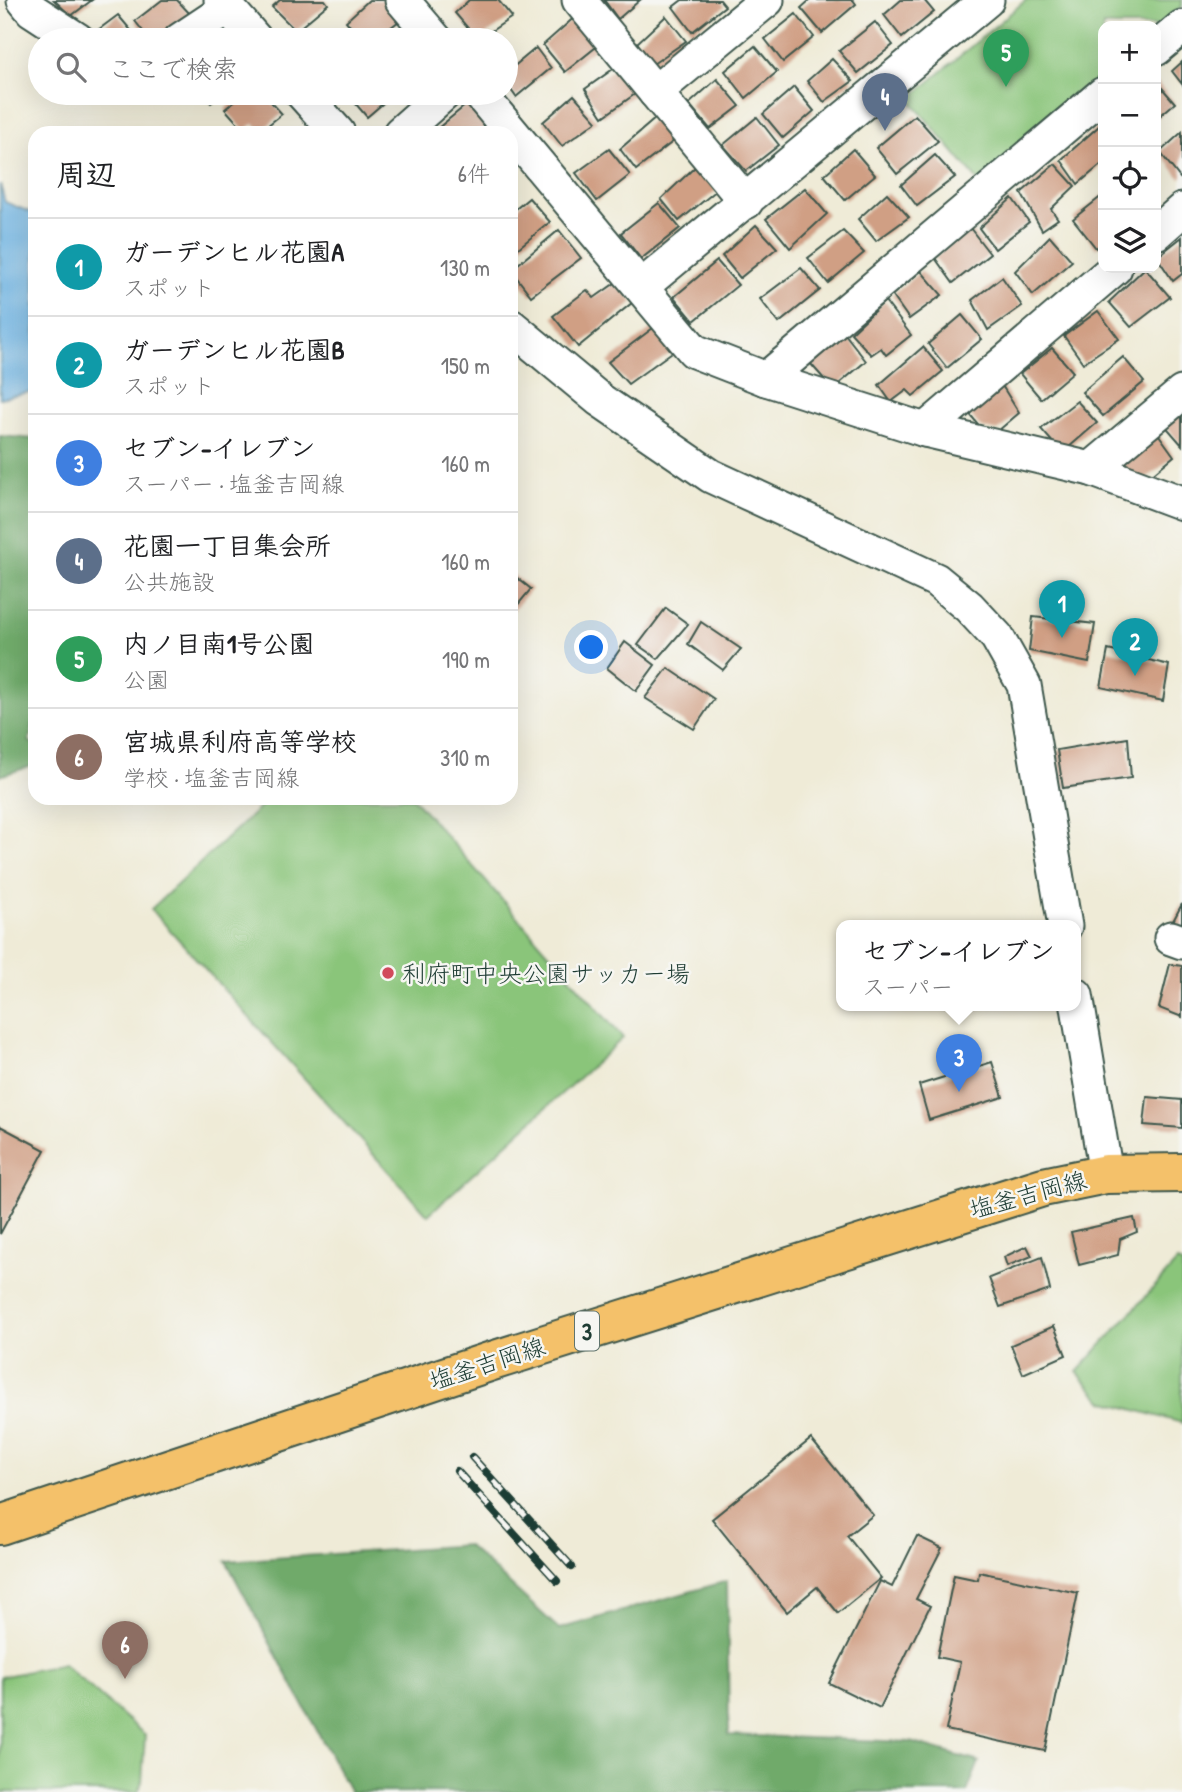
<!DOCTYPE html>
<html lang="ja">
<meta charset="utf-8">
<style>
body{margin:0;font-family:"Patrick Hand","Klee One",sans-serif;background:#f2f2f2;color:#202124}
.controls{position:absolute;right:21px;top:21px;display:grid;overflow:hidden;border-radius:14px;box-shadow:0 7px 28px #0002}
.controls button{width:63px;height:63px;display:grid;place-items:center;padding:0;border:0;border-bottom:2px solid #e0e0e0;background:#fff;color:#202124;font:35px sans-serif}
.you{position:absolute;left:592px;top:648px;width:24px;height:24px;margin:-18px;border:5px solid #fff;border-radius:50%;background:#1a73e8;box-shadow:0 0 0 10px #1a73e833}
.badge{display:grid;place-items:center;width:46px;height:46px;border-radius:50%;background:#2563eb;color:#fff;font-size:23px;font-weight:700}
.pin{position:absolute;translate:-50% -58px;filter:drop-shadow(0 2px 4px #0008)}
.pin::after{content:'';position:absolute;top:37px;width:24px;height:21px;background:inherit;clip-path:polygon(0 0,100% 0,50% 100%)}
.popup{position:absolute;left:836px;top:920px;width:245px;height:91px;box-sizing:border-box;display:grid;place-content:center;border-radius:14px;background:#fff;filter:drop-shadow(0 2px 5px #0005);font-size:23px;white-space:nowrap;color:#757577}
.popup b{font-size:26px;color:#202124}
.popup::after{content:'';position:absolute;left:50%;top:100%;margin-left:-14px;border:14px solid transparent;border-top-color:#fff}
.list{margin:0;padding:0;list-style:none}
h2{display:flex;justify-content:space-between;align-items:center;height:91px;margin:0;padding:0 28px;font-size:30px}
h2 small{font-size:23px;font-weight:400;color:#757577}
.list li{display:grid;grid-template-columns:46px 1fr auto;gap:21px;align-items:center;box-sizing:border-box;height:98px;padding:0 28px;border-top:2px solid #e0e0e0}
.list b{display:block;font-size:26px;white-space:nowrap}
.list p{margin:0;font-size:23px;white-space:nowrap;color:#757577}
.list em{font-size:23px;font-style:normal;color:#757577}
.icon{flex:none;width:38px;height:38px;fill:none;stroke:currentColor;stroke-width:2;stroke-linecap:round;stroke-linejoin:round}
.map{position:relative;flex:none;width:1182px;height:1792px;overflow:hidden}
.search{position:absolute;background:#fff;box-shadow:0 7px 28px #0002;left:28px;top:28px;width:490px;height:77px;display:flex;align-items:center;gap:18px;box-sizing:border-box;padding:0 24px;border-radius:38px;color:#757577;font-size:26px}
.panel{position:absolute;background:#fff;box-shadow:0 7px 28px #0002;left:28px;top:126px;width:490px;height:679px;border-radius:21px}
.map>svg:first-child{display:block}
.green{fill:#8ac57a;stroke:#548157;stroke-width:2}
.forest{fill:#6faa6a;stroke:#47744f;stroke-width:2}
.water{fill:#6ab1e1;stroke:#44778a;stroke-width:2}
.building{fill:#d09f84}
.lines{fill:none;stroke-linecap:round;stroke-linejoin:round}
.minor-casing{stroke:#3e574c;stroke-width:37}
.major-casing{stroke:#3e574c;stroke-width:42}
.minor{stroke:#fff;stroke-width:33}
.major{stroke:#f4c16a;stroke-width:38}
.rail-casing{stroke:#1f3d34;stroke-width:8}
.rail{stroke:#f6f6f2;stroke-width:5;stroke-dasharray:16;stroke-linecap:butt}
.poi-dot{fill:#d1495b;stroke:#f6f6f2;stroke-width:2.5}
.labels{text-anchor:middle;dominant-baseline:central;stroke-width:5;stroke-linejoin:round;paint-order:stroke}
.shield{fill:#f6f6f2;stroke:#60746d;stroke-width:2}
.shield-label{font-size:23px;font-weight:bold;fill:#1f3d34}
.poi-label{font-size:24px;fill:#1f3d34;stroke:#f6f6f2;text-anchor:start}
.street-label{font-size:24px;fill:#1f3d34;stroke:#f6f6f2}
</style>
<div class="map">
<svg width="1182" height="1792" viewBox="0 0 1182 1792">
<rect width="100%" height="100%" fill="#f6f6f2"/>
<filter id="ink" filterUnits="userSpaceOnUse"><feTurbulence type="fractalNoise" baseFrequency=".0143" numOctaves="2"/><feDisplacementMap in="SourceGraphic" scale="14" xChannelSelector="R" yChannelSelector="G"/><feConvolveMatrix kernelMatrix="1 2 1 2 8 2 1 2 1" color-interpolation-filters="sRGB"/></filter>
<filter id="wash" filterUnits="userSpaceOnUse"><feTurbulence type="fractalNoise" baseFrequency=".00686" numOctaves="4" result="noise"/><feDisplacementMap in="SourceGraphic" scale="28" xChannelSelector="R" yChannelSelector="G"/><feGaussianBlur stdDeviation="1.57" result="paint"/><feColorMatrix in="noise" values="0 0 0 0 0 0 0 0 0 0 0 0 0 0 0 0 0 1.4 0 .05"/><feComposite in="paint" operator="in"/></filter>
<g filter="url(#wash)">
<rect width="100%" height="100%" fill="#efebd7"/>
<g class="green">
<path d="M1026,0h156v6l-26,23v-3h-53v49l-123,108 -71,-84z"/>
<path d="M270,798h143l210,240 -195,177 -277,-306z"/>
<path d="M1177,1262l5,2v159l-79,-22 -26,-29z"/>
<path d="M63,1664l82,71 -3,47 -4,10h-138v-115z"/>
</g>
<g class="forest">
<path d="M0,436l35,3v277l-6,25 6,4v20l-35,11z"/>
<path d="M467,1545l92,84 168,-48 2,154 182,7 68,20 -12,30h-617l-124,-231z"/>
</g>
<path class="water" d="M0,184l5,18 30,12v177l-35,7z"/>
<g id="blocks">
<g class="building">
<path d="M54,0h38l-21,16z"/>
<path d="M162,0h15l14,15 -32,25h-9l-15,-19z"/>
<path d="M280,0h45l3,4 -32,27 -24,-24z"/>
<path d="M369,0h19l15,18 -29,22h-12l-16,-19z"/>
<path d="M469,0h29l14,17 -34,23 -23,-27z"/>
<path d="M604,0h36l-22,19z"/>
<path d="M682,0h38l5,6 -33,26 -19,-25z"/>
<path d="M810,0h43l3,4 -34,29 -21,-25z"/>
<path d="M901,0h23l10,12 -32,26 -18,-23z"/>
<path d="M796,14l18,23 -31,25 -18,-23z"/>
<path d="M118,15l21,25h-40l-5,-7z"/>
<path d="M577,15l24,28 -36,29 -22,-27z"/>
<path d="M666,16l20,25 -33,23 -16,-21z"/>
<path d="M875,22l18,23 -35,28 -19,-22z"/>
<path d="M342,28l10,12h-24z"/>
<path d="M755,46l22,26 -31,26 -21,-27z"/>
<path d="M536,48l15,20 -35,29 -10,-14v-10z"/>
<path d="M832,59l21,22 -29,21 -17,-21z"/>
<path d="M1182,62v22l-10,-13z"/>
<path d="M616,67l19,27 -32,23 -18,-28z"/>
<path d="M717,79l23,27 -30,23 -21,-25z"/>
<path d="M1156,81l19,22 -19,16z"/>
<path d="M794,87l20,24 -31,27 -20,-24z"/>
<path d="M201,93h24l-14,10z"/>
<path d="M244,93h19l19,21 -20,16 -8,-6 -10,6 -19,-21z"/>
<path d="M353,93h42l-28,24 -18,-21z"/>
<path d="M574,95l23,26 -35,25 -19,-24z"/>
<path d="M472,100l21,21 -14,12h-39l-3,-4z"/>
<path d="M915,115l23,26 -41,33 -21,-26z"/>
<path d="M757,117l22,28 -33,26 -23,-26z"/>
<path d="M656,118l19,22 -39,30 -16,-21z"/>
<path d="M1099,126l4,5v32l-25,21 -17,-24z"/>
<path d="M1182,132v44l-2,2 -20,-26z"/>
<path d="M609,149l21,26 -33,26 -21,-28z"/>
<path d="M853,149l22,26 -30,25 -21,-25z"/>
<path d="M935,155l20,22 -38,29 -16,-21z"/>
<path d="M1055,164l20,22 -24,23 7,10 -16,11 -21,-37z"/>
<path d="M695,167l22,23 -38,31 -18,-22z"/>
<path d="M805,188l22,26 -37,34 -24,-29z"/>
<path d="M887,193l22,24 -33,24 -18,-22z"/>
<path d="M1103,195v47l-7,6 -23,-29z"/>
<path d="M529,198l21,24 -39,32v-41z"/>
<path d="M1012,198l17,24 -34,27 -16,-21z"/>
<path d="M659,203l21,25 -39,31 -20,-26z"/>
<path d="M756,225l21,23 -37,30 -18,-22z"/>
<path d="M970,228l20,26 -37,29 -18,-25z"/>
<path d="M559,230l22,28 -50,38 -20,-26z"/>
<path d="M843,231l21,22 -36,30 -20,-25z"/>
<path d="M1050,236l22,25 -39,34 -18,-24z"/>
<path d="M1182,237v37l-9,7 -16,-24z"/>
<path d="M717,261l21,24 -44,36 -20,-24z"/>
<path d="M801,268l19,22 -41,33 -19,-24z"/>
<path d="M1145,268l25,29 -39,30 -22,-25z"/>
<path d="M921,271l21,24 -33,24 -17,-24z"/>
<path d="M1002,277l20,29 -34,24 -16,-30z"/>
<path d="M618,281l15,21 -55,45 -25,-31 34,-26 7,8z"/>
<path d="M885,301l26,34 -25,20 -5,-7 -10,7 -20,-22z"/>
<path d="M1098,311l21,28 -36,24 -19,-27z"/>
<path d="M962,315l20,24 -35,29 -19,-24z"/>
<path d="M653,328l22,22 -47,34 -20,-22z"/>
<path d="M845,334l21,27 -33,28 -23,-26z"/>
<path d="M923,347l20,24 -30,25 -6,-6 -16,12 -12,-17z"/>
<path d="M1052,348l21,24 -32,27 -21,-25z"/>
<path d="M1123,357l21,25 -41,34 -21,-24z"/>
<path d="M1001,384l18,29 -21,18 -17,-3 -13,-16z"/>
<path d="M1077,401l20,22 -35,30 -21,-24z"/>
<path d="M1182,406v39l-20,-23z"/>
<path d="M1154,428l20,28 -30,25 -30,-17z"/>
<path d="M511,573l20,16 -20,24z"/>
<path d="M666,608l22,16 -30,35 -20,-14z"/>
<path d="M1033,617l62,7 -6,39 -60,-12z"/>
<path d="M701,622l40,27 -18,21 -35,-26z"/>
<path d="M625,642l30,23 -19,26 -29,-23z"/>
<path d="M1108,650l61,15 -6,36 -62,-14z"/>
<path d="M668,668l46,31 -20,30 -49,-31z"/>
<path d="M1128,738l3,40 -68,10 -6,-38z"/>
<path d="M1182,904v22l-10,-3z"/>
<path d="M1170,964l12,2v51l-23,-9z"/>
<path d="M992,1062l11,35 -74,23 -10,-35z"/>
<path d="M1147,1097l35,3v28l-38,-3z"/>
<path d="M0,1126l45,24 -45,84z"/>
<path d="M1134,1218l3,14 -17,7 -2,16 -39,10 -8,-33z"/>
<path d="M1027,1246l5,10 -25,10 -3,-9z"/>
<path d="M1042,1257l8,33 -50,17 -11,-29z"/>
<path d="M1054,1326l12,29 -43,19 -12,-29z"/>
<path d="M811,1439l62,76 -26,21 34,42 -43,35 -21,-26 -30,25 -75,-93z"/>
<path d="M917,1536l25,12 -26,51 14,7 -50,102 -51,-25 51,-102 12,6z"/>
<path d="M979,1572l99,21 -33,158 -99,-21 14,-68 -23,-5 17,-82 24,5z"/>
</g>
</g>
</g>
<g filter="url(#ink)">
<use href="#blocks" fill-opacity="0" stroke="#3e574c" stroke-width="2"/>
<g class="lines">
<g class="minor-casing">
<g id="minor">
<path d="M24,0l8,10 46,30"/>
<path d="M221,0l35,40"/>
<path d="M402,0l34,40"/>
<path d="M579,0l167,202"/>
<path d="M180,40l48,-32"/>
<path d="M1156,49l26,-22"/>
<path d="M655,92l112,-92"/>
<path d="M302,93l36,40"/>
<path d="M479,93l215,258 72,28 159,51 166,39 91,34"/>
<path d="M400,133l45,-40"/>
<path d="M1156,233l26,-23"/>
<path d="M641,287l346,-287"/>
<path d="M511,326l89,74 111,76 225,104 33,27 28,30 27,48 41,241"/>
<path d="M766,379l337,-285"/>
<path d="M925,430l190,-162"/>
<path d="M1091,469l91,-76"/>
<path d="M1171,938l11,4"/>
<path d="M1076,995l30,179"/>
</g>
</g>
<g class="major-casing">
<path id="major" d="M0,1525l489,-163 554,-175 63,-13 76,-1"/>
</g>
<use href="#minor" class="minor"/>
<use href="#major" class="major"/>
<g class="rail-casing">
<g id="rail">
<path d="M472,1457l100,110"/>
<path d="M457,1471l100,110"/>
</g>
</g>
<use href="#rail" class="rail"/>
</g>
</g>
<circle class="poi-dot" cx="388" cy="973" r="7"/>
<g class="labels">
<rect class="shield" x="575" y="1311.5" width="24" height="39" rx="5"/>
<g class="shield-label">
<text x="587" y="1331">3</text>
</g>
<g class="poi-label">
<text x="402" y="973">利府町中央公園サッカー場</text>
</g>
<g class="street-label">
<text transform="translate(1028 1194) rotate(-15)">塩釜吉岡線</text>
<text transform="translate(487 1363) rotate(-18)">塩釜吉岡線</text>
</g>
</g>
</svg>
<div class="controls">
<button>+</button>
<button>−</button>
<button><svg class="icon" aria-label="locate" viewBox="0 0 24 24"><circle cx="12" cy="12" r="6"/><path d="M12 2v4M12 18v4M2 12h4M18 12h4"/></svg></button>
<button><svg class="icon" aria-label="layers" viewBox="0 0 24 24"><path d="M12 4l9 5-9 5-9-5zM3 14l9 5 9-5"/></svg></button>
</div>
<div class="you"></div>
<div class="pin badge" style="left:1062px;top:638px;background:#0f9aa8">1</div>
<div class="pin badge" style="left:1135px;top:676px;background:#0f9aa8">2</div>
<div class="pin badge" style="left:959px;top:1092px;background:#3f7fe0">3</div>
<div class="popup"><b>セブン-イレブン</b>スーパー</div>
<div class="pin badge" style="left:885px;top:131px;background:#5c6f8a">4</div>
<div class="pin badge" style="left:1006px;top:87px;background:#2e9e5b">5</div>
<div class="pin badge" style="left:125px;top:1679px;background:#8d6e63">6</div>
<div class="search"><svg class="icon" aria-label="search" viewBox="0 0 24 24"><circle cx="10" cy="10" r="6"/><path d="M15 15l6 6"/></svg>ここで検索</div>
<section class="panel">
<h2>周辺<small>6件</small></h2>
<ul class="list">
<li><span class="badge" style="background:#0f9aa8">1</span><div><b>ガーデンヒル花園A</b><p>スポット</p></div><em>130 m</em></li>
<li><span class="badge" style="background:#0f9aa8">2</span><div><b>ガーデンヒル花園B</b><p>スポット</p></div><em>150 m</em></li>
<li><span class="badge" style="background:#3f7fe0">3</span><div><b>セブン-イレブン</b><p>スーパー · 塩釜吉岡線</p></div><em>160 m</em></li>
<li><span class="badge" style="background:#5c6f8a">4</span><div><b>花園一丁目集会所</b><p>公共施設</p></div><em>160 m</em></li>
<li><span class="badge" style="background:#2e9e5b">5</span><div><b>内ノ目南1号公園</b><p>公園</p></div><em>190 m</em></li>
<li><span class="badge" style="background:#8d6e63">6</span><div><b>宮城県利府高等学校</b><p>学校 · 塩釜吉岡線</p></div><em>310 m</em></li>
</ul>
</section>
</div>
